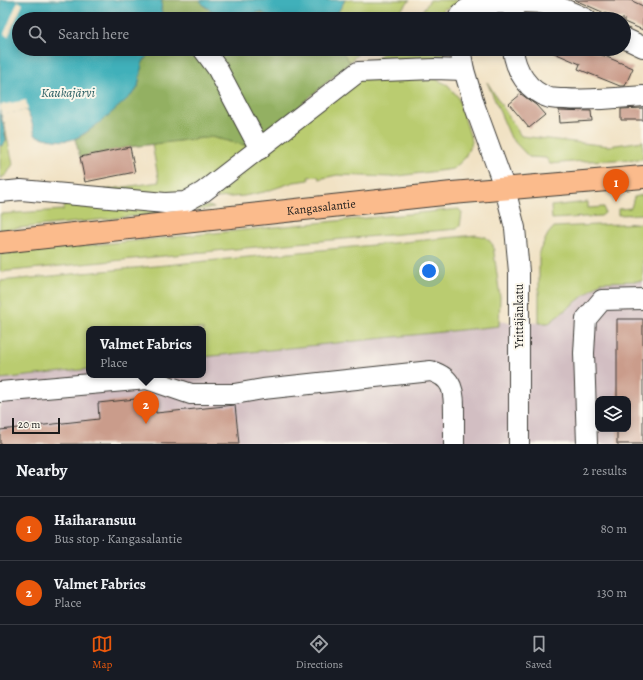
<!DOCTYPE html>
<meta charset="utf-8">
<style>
body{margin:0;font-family:Alegreya,serif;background:#20242c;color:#f1f3f6}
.controls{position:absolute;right:12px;bottom:12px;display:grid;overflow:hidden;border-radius:8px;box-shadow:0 2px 10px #0003}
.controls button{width:36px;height:36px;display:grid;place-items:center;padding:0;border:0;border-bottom:1px solid #363941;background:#171b24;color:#f1f3f6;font:20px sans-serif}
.scale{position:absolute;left:12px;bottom:10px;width:48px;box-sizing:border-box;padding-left:4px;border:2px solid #1c1c1c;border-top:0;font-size:11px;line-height:14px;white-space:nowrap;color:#1c1c1c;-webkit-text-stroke:3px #fbf7ec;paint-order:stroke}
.you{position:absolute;left:429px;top:271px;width:14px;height:14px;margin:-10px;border:3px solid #fff;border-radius:50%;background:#1a73e8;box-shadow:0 0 0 6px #1a73e833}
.badge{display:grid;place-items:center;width:26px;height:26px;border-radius:50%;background:#ea580c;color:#fff;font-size:13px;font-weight:700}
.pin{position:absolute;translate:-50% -33px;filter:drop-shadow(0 1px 2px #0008)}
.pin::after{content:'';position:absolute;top:21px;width:14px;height:12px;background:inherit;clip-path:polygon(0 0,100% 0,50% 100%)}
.popup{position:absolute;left:86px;top:326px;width:120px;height:52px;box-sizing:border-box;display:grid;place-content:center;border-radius:8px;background:#171b24;filter:drop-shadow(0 1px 3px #0005);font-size:13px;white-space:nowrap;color:#9ea1a6}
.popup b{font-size:15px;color:#f1f3f6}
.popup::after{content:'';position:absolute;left:50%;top:100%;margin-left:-8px;border:8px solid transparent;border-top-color:#171b24}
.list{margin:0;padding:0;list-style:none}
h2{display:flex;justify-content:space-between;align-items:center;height:52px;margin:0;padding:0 16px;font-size:17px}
h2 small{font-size:13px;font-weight:400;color:#9ea1a6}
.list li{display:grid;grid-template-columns:26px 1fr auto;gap:12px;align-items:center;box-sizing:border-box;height:64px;padding:0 16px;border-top:1px solid #363941}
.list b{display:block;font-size:15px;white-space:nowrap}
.list p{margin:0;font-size:13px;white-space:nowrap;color:#9ea1a6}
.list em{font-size:13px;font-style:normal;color:#9ea1a6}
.icon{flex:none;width:22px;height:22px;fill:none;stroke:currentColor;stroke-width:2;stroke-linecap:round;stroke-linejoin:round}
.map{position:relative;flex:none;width:643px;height:444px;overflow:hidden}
.search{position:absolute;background:#171b24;box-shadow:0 2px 10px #0003;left:12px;right:12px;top:12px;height:44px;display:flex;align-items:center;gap:10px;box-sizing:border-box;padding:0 14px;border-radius:22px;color:#9ea1a6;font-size:15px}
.sheet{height:180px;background:#171b24}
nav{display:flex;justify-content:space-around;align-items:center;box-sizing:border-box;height:56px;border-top:1px solid #363941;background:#171b24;font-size:11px;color:#9ea1a6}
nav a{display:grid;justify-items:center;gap:2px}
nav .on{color:#ea580c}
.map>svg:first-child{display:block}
.industrial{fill:#d2bec2;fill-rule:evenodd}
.green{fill:#bacc70;stroke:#6b7446}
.forest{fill:#93b062;stroke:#58663f}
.water{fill:#40b0ba;stroke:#2e666b}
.pier{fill:#f1e2c4}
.building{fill:#ca9c8b}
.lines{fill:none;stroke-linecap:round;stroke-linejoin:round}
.minor-casing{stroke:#3c3a35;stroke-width:22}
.major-casing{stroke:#3c3a35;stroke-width:24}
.minor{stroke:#fff;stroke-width:20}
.major{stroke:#fbbb8c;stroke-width:22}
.labels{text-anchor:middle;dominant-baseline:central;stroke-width:4;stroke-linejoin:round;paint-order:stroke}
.street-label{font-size:12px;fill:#1c1c1c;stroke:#fbf7ec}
.water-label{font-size:13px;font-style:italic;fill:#2c5f63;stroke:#fbf7ec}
</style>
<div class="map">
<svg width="643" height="444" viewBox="0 0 643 444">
<rect width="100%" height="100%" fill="#fbf7ec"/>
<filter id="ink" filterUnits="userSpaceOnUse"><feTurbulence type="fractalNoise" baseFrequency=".025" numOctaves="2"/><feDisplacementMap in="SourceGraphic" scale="8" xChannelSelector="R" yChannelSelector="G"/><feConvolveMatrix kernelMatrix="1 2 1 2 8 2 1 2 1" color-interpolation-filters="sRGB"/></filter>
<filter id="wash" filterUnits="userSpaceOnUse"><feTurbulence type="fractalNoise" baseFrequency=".012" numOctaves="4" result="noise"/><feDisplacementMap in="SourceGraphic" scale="16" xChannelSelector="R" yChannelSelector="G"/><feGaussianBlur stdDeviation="0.9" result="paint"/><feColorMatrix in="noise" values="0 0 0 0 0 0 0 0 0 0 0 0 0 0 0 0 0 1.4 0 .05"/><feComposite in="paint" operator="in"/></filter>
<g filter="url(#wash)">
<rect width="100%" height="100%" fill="#f1e2c4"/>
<path class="industrial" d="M643,279v165h-643v-77l89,-10v18h114v-30l223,-25 123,3 52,-41zM598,399h30v30h-30z"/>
<g class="green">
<path d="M345,0h65l-18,19h-58z"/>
<path d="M430,0h41v3l-28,6 2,10h-29z"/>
<path d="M340,49h22l-12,13z"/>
<path d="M386,49h63l-11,13 -70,5z"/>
<path d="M356,76h74l18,9 10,12 14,45 -8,17 -11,10 -62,8 -54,-2 -18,4 -1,-3 -10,1 1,3 -15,2 -30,10 -20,4 -27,2 -2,-6z"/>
<path d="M487,82l34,54 88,10 34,-5v18l-59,2 -34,3 -4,-6 -17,-1 -18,-19z"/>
<path d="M4,123l9,41 -6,10 -7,5v-33l3,-1 3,-5z"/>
<path d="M211,137l42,10 -69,50 -80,-7 55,-8 -7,-38z"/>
<path d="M643,195v19l-25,1v-6l13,-1 3,-11z"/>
<path d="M66,202l114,7 29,-3 5,2 -214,22v-16l63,-4z"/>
<path d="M588,202v6l16,-1 1,6 -4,3 -49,3 -1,-13z"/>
<path d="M459,209l3,4 -2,13 -3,3 -160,14 -297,29v-18z"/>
<path d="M643,223v58l-42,1 -52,41h-10v-71l9,-18 6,-7z"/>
<path d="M476,235l10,2 7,8 7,52 -1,29 -296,31v-28h-114v40l-89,10v-98z"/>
</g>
<g class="forest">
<path d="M162,0h38l5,7 29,12h-70l-3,-9z"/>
<path d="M256,12h7l9,7h-30z"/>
<path d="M151,49h189l10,13 -97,85 -42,-10 -81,10 -50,10 -5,-18 11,-6 49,-41 3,-5 4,-23z"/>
</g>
<g class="water">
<path d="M0,0h162l-1,10 3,9h-145v30h132l-9,15 -4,23 -3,5c-15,13 -47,44 -65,48 -11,2 -22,-1 -33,-4l-2,-1 -4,-16 -5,-9 -25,4 5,26 -3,5 -3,1z"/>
<path d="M200,0h145l-11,19h-62l-11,-7c-6,1 -12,5 -18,7 -10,3 -39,-9 -43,-19z"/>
</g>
<g class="pier">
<path d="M18,1l5,3 -15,33 -4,-3z"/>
<path d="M26,100l2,10 -27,5 -1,-10z"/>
</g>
<g id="blocks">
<g class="building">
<path d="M575,0h55l13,6v24l-19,-8v-3h-6z"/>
<path d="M545,49h43l45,19 -8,18h-5l-42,-17 2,-5z"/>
<path d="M521,94l15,11 9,10 -16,13 -20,-24z"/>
<path d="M643,108v12h-22v-11z"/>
<path d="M559,110l32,1 1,10 -32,2z"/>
<path d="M130,147l5,25 -50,10 -5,-25z"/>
<path d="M617,319h26v125h-26v-15h11v-30h-11z"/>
<path d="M154,397l2,16 79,-8 4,39h-239v-14l99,-11 -1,-16z"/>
</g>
</g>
</g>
<g filter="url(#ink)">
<use href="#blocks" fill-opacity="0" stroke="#3c3a35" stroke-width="1"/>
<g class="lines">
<g class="minor-casing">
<g id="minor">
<path d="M512,3c29,-3 48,3 74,16"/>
<path d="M458,19c6,-17 39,-16 54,-16l2,8 -1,8"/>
<path d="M624,38l19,9"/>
<path d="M203,49l14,19 43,81"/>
<path d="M460,49l4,21 11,37 30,82 10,39 4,44v172"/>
<path d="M513,49c2,21 15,43 37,49 5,1 11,1 15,1 26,2 52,-1 78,-3"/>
<path d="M0,192l21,-2 144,13 20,-1 18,-10 155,-120 76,-3 30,1"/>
<path d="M0,392l147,-13 44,15h43l29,-5 168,-18c23,7 23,21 23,42 0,10 0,21 0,31"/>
<path d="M587,444l-3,-91 2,-34 16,-19 41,-1"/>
</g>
</g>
<g class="major-casing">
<g id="major">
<path id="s1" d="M0,242l452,-49 191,-16"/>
</g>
</g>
<use href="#minor" class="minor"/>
<use href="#major" class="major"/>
</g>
</g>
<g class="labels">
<g class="street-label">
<text stroke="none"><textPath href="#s1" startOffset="323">Kangasalantie</textPath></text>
<text transform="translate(519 316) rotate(-90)">Yrittäjänkatu</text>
</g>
<g class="water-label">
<text x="68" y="92">Kaukajärvi</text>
</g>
</g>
</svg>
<div class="controls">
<button><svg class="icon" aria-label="layers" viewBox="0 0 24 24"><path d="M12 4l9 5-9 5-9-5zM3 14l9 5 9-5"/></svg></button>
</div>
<div class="scale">20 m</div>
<div class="you"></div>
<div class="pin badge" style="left:616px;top:202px">1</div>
<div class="pin badge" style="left:146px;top:424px">2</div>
<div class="popup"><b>Valmet Fabrics</b>Place</div>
<div class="search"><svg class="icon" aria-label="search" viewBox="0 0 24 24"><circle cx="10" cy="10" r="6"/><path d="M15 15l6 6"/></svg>Search here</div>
</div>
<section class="sheet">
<h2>Nearby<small>2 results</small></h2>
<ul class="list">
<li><span class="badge">1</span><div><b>Haiharansuu</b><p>Bus stop · Kangasalantie</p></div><em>80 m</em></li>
<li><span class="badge">2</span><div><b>Valmet Fabrics</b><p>Place</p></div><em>130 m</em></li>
</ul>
</section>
<nav>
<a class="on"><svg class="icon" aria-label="map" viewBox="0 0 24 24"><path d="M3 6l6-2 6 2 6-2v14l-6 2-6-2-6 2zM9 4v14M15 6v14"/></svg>Map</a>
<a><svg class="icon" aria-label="directions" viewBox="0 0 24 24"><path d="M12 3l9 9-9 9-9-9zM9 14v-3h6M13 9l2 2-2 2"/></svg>Directions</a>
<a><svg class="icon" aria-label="saved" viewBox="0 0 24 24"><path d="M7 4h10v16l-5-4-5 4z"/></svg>Saved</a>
</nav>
